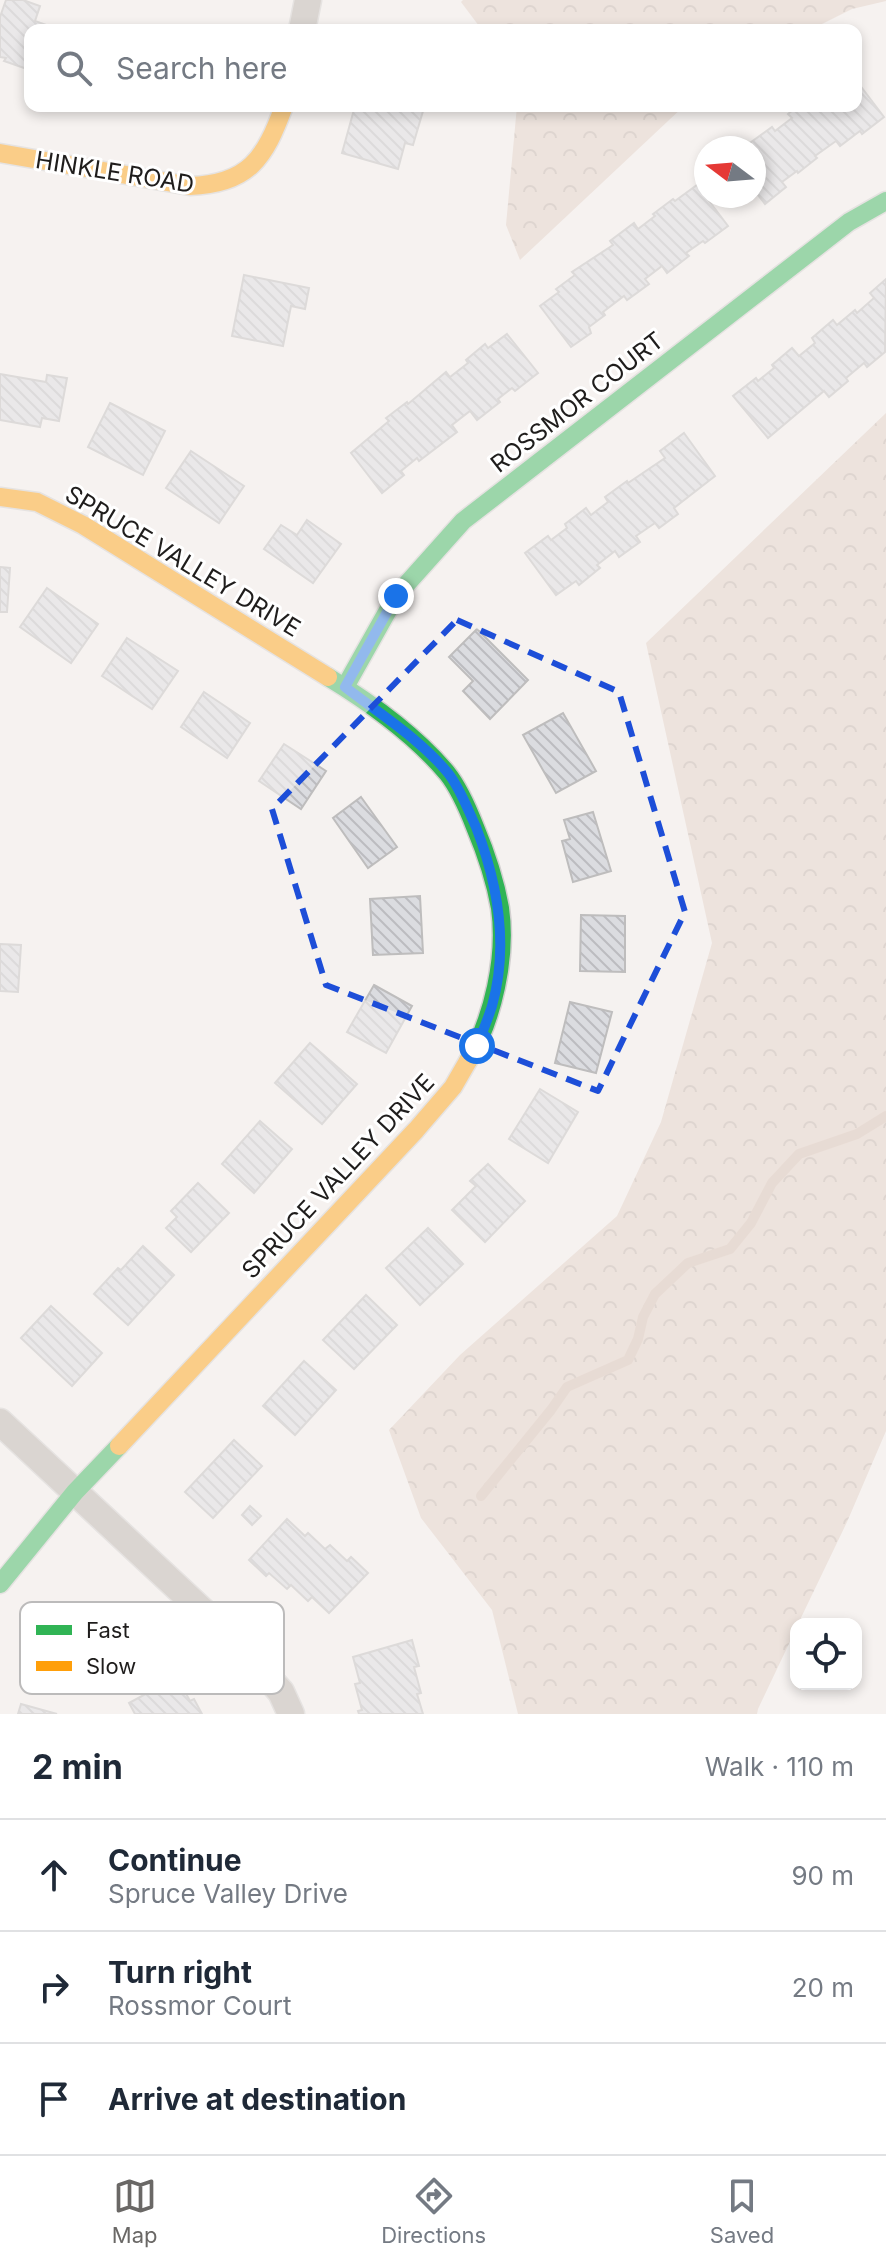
<!DOCTYPE html>
<meta charset="utf-8">
<style>
body{margin:0;font-family:Inter,sans-serif;background:#f6f6f7;color:#1f2937}
.controls{position:absolute;right:24px;bottom:24px;display:grid;overflow:hidden;border-radius:16px;box-shadow:0 4px 12px #0003}
.controls button{width:72px;height:72px;display:grid;place-items:center;padding:0;border:0;border-bottom:2px solid #e0e1e3;background:#fff;color:#1f2937;font:40px sans-serif}
.compass{position:absolute;left:694px;top:136px;width:72px;height:72px;border-radius:50%;background:#fff;box-shadow:0 4px 12px #0003;rotate:286deg}
.stop{position:absolute;width:24px;height:24px;margin:-18px;border:6px solid #1a73e8;border-radius:50%;background:#fff}
.stop.end{background:#1a73e8;border-color:#fff;box-shadow:0 2px 8px #0008}
.list{margin:0;padding:0;list-style:none}
h2{display:flex;justify-content:space-between;align-items:center;height:104px;margin:0;padding:0 32px;font-size:34px}
h2 small{font-size:26px;font-weight:400;color:#747a83}
.list li{display:grid;grid-template-columns:52px 1fr auto;gap:24px;align-items:center;box-sizing:border-box;height:112px;padding:0 32px;border-top:2px solid #e0e1e3}
.list b{display:block;font-size:30px;white-space:nowrap}
.list p{margin:0;font-size:26px;white-space:nowrap;color:#747a83}
.list em{font-size:26px;font-style:normal;color:#747a83}
.icon{flex:none;width:44px;height:44px;fill:none;stroke:currentColor;stroke-width:2;stroke-linecap:round;stroke-linejoin:round}
.map{position:relative;flex:none;width:886px;height:1714px;overflow:hidden}
.search{position:absolute;background:#fff;box-shadow:0 4px 12px #0003;left:24px;right:24px;top:24px;height:88px;display:flex;align-items:center;gap:20px;box-sizing:border-box;padding:0 28px;border-radius:16px;color:#747a83;font-size:30px}
.sheet{height:440px;background:#fff}
nav{display:flex;justify-content:space-around;align-items:center;box-sizing:border-box;height:112px;border-top:2px solid #e0e1e3;background:#fff;font-size:22px;color:#747a83}
nav a{display:grid;justify-items:center;gap:4px}
nav .on{color:#6a6866}
.map>svg:first-child{display:block}
.forest{fill:url(#forest-crowns)}
.lines{fill:none;stroke-linecap:round;stroke-linejoin:round}
.stream{stroke:#d6bfb1;stroke-width:10}
.building{fill:url(#building-back-hatch);stroke:#bebdbd;stroke-width:2}
.street-casing{stroke:#d2d0cf;stroke-width:29}
.fast-casing{stroke:#d2d0cf;stroke-width:21}
.slow-casing{stroke:#d2d0cf;stroke-width:21}
.street{stroke:#b9b1aa;stroke-width:26}
.fast{stroke:#30b455;stroke-width:18}
.slow{stroke:#ff9f0a;stroke-width:18}
.route{stroke:#1a73e8;stroke-width:10}
.marked{fill:none;stroke:#1d4ed8;stroke-width:6;stroke-dasharray:16 10;stroke-linejoin:round}
.labels{text-anchor:middle;dominant-baseline:central;stroke-width:6;stroke-linejoin:round;paint-order:stroke}
.street-label{font-size:24px;fill:#1f1d1c;stroke:#fff}
.key{fill:#fff;stroke:#bcbbbb;stroke-width:2}
.key-label{font-size:22px;fill:#1f1d1c}
</style>
<div class="map">
<svg width="886" height="1714" viewBox="0 0 886 1714">
<defs>
<pattern id="forest-crowns" width="20" height="18" patternUnits="userSpaceOnUse" patternTransform="scale(2)"><rect width="20" height="18" fill="#e3d0c5"/><path d="M2 6a3 3 0 1 1 6 0M12 15a3 3 0 1 1 6 0" fill="none" stroke="#c2b2a9"/></pattern>
<pattern id="building-back-hatch" width="6" height="6" patternUnits="userSpaceOnUse" patternTransform="scale(2)"><rect width="6" height="6" fill="#dbdce0"/><path d="M-1 5l2 2M0 0l6 6M5-1l2 2" fill="none" stroke="#bcbcc0"/></pattern>
</defs>
<rect width="100%" height="100%" fill="#f5f2f0"/>
<g class="forest">
<path d="M463,0h423v1l-34,8 -42,21h-328l-21,-28z"/>
<path d="M517,106h167l-164,154 -14,-35z"/>
<path d="M886,413v1018l-39,91 -49,102h-2v5l-38,80 -1,5h-239l-26,-104 -71,-92 -32,-88 71,-75 157,-139 44,-94 51,-179 -66,-300z"/>
</g>
<g class="lines">
<path class="stream" d="M481,1496l70,-86 16,-23 61,-27 10,-21 5,-22 12,-23 33,-31 42,-14 21,-26 21,-40 27,-29 58,-20 29,-18"/>
</g>
<g class="building">
<path d="M6,0h17l17,6 -5,15 25,9h-30v40l-26,-9 2,-3 -6,-1v-40z"/>
<path d="M856,80l28,37 -22,17 -2,-3 -20,15 -4,-5 -21,15 2,2 -19,15 -1,-2 -15,11 4,5 -21,17 -11,-14v-42h-5l-2,-3 25,-18 3,4 17,-13 -4,-4 10,-8h58z"/>
<path d="M355,106h62l-1,4 7,1 -10,34 -8,-2 -7,26 -56,-16z"/>
<path d="M697,185l31,41 -23,17 -2,-2 -17,12 3,3 -22,17 -5,-7 -17,13 4,5 -22,16 -3,-4 -21,16 2,3 -16,12 2,6 -20,14 -31,-41 19,-14 -3,-3 19,-14 -3,-3 41,-27 -3,-4 24,-18 4,6 17,-13 -2,-2 20,-15 2,2z"/>
<path d="M244,275l65,13 -4,21 -14,-3 -8,40 -51,-10z"/>
<path d="M886,279l-1,73 -18,15 -3,-4 -18,15 2,3 -19,16 -5,-6 -56,47 -35,-42 23,-18 2,3 16,-13 -2,-3 20,-17 7,8 16,-13 -3,-5 21,-18 4,5 18,-15 2,3 17,-15 -4,-5z"/>
<path d="M507,334l31,39 -23,18 -3,-3 -14,11 2,3 -23,18 -7,-9 -18,14 5,7 -38,29 -2,-3 -16,13 3,4 -22,18 -31,-40 38,-32 -3,-3 21,-16 1,2 38,-32 4,5 18,-14 -2,-3 19,-16 3,4z"/>
<path d="M0,374l46,8 1,-7 20,3 -8,43 -17,-3 -2,9 -40,-7z"/>
<path d="M110,403l55,28 -22,44 -55,-28z"/>
<path d="M684,433l31,43 -41,32 4,6 -19,14 -4,-5 -19,13 4,6 -21,15 -4,-6 -18,14 3,3 -21,17 -3,-4 -20,14 -31,-42 23,-17 3,4 16,-12 -2,-4 21,-16 5,7 17,-13 -3,-5 22,-16 1,2 37,-25 -5,-7z"/>
<path d="M191,451l53,35 -25,37 -53,-35z"/>
<path d="M307,520l34,24 -28,39 -49,-34 17,-24 16,10z"/>
<path d="M0,567l10,1 -3,44h-7z"/>
<path d="M47,588l51,36 -27,39 -51,-36z"/>
<path d="M477,629l51,51 -38,39 -27,-28 10,-10 -24,-24z"/>
<path d="M127,638l51,33 -26,38 -50,-33z"/>
<path d="M204,692l46,31 -23,35 -46,-31z"/>
<path d="M563,713l33,58 -40,22 -33,-58z"/>
<path d="M284,744l42,27 -25,38 -42,-28z"/>
<path d="M361,797l36,50 -29,21 -35,-50z"/>
<path d="M593,812l18,59 -38,11 -11,-41 8,-2 -6,-19z"/>
<path d="M420,896l3,57 -50,2 -3,-56z"/>
<path d="M581,915l44,1v56l-45,-1z"/>
<path d="M0,944l21,1 -3,47 -18,-1z"/>
<path d="M374,985l38,21 -26,47 -39,-21z"/>
<path d="M570,1002l42,10 -16,61 -41,-10z"/>
<path d="M310,1043l47,41 -35,40 -47,-41z"/>
<path d="M540,1089l38,23 -30,51 -39,-24z"/>
<path d="M260,1121l32,28 -38,44 -32,-29z"/>
<path d="M488,1164l37,37 -40,41 -33,-32 24,-24 -6,-5z"/>
<path d="M198,1183l31,30 -38,39 -25,-24 11,-11 -6,-6z"/>
<path d="M428,1228l35,36 -43,41 -34,-37z"/>
<path d="M143,1246l31,29 -46,50 -34,-31 24,-26 3,2z"/>
<path d="M366,1295l31,30 -43,44 -31,-29z"/>
<path d="M51,1306l51,47 -30,33 -51,-48z"/>
<path d="M304,1361l32,29 -41,45 -32,-29z"/>
<path d="M234,1440l28,26 -49,52 -28,-26z"/>
<path d="M250,1506l11,10 -9,9 -10,-10z"/>
<path d="M287,1519l18,17 3,-3 17,16 5,-4 17,16 4,-4 17,16 -39,40 -17,-16 -4,4 -17,-16 -4,4 -18,-16 -3,3 -17,-16z"/>
<path d="M412,1640l7,26 -5,1 7,26 -4,1 6,20h-64l-1,-3 4,-1 -7,-26 5,-1 -7,-26z"/>
<path d="M177,1677l13,24 4,-2 8,15h-67l-6,-11z"/>
<path d="M21,1704l36,10h-39z"/>
</g>
<g class="lines">
<g class="street-casing">
<g id="street">
<path d="M302,30l6,-30"/>
<path d="M0,1422l238,222 43,48 10,22"/>
</g>
</g>
<g class="fast-casing">
<g id="fast">
<path d="M328,677c41,25 88,59 119,96 12,15 21,36 28,54 11,26 20,53 25,81 7,49 -7,111 -32,153"/>
<path d="M345,687l51,-91 67,-75 386,-299 37,-21"/>
<path d="M0,1584l75,-92 44,-46"/>
</g>
</g>
<g class="slow-casing">
<g id="slow">
<path d="M0,153l190,33c59,-2 75,-28 94,-80"/>
<path d="M0,497l37,5 46,23 245,152"/>
<path d="M119,1446l297,-316 37,-43 15,-26"/>
</g>
</g>
<use href="#street" class="street"/>
<use href="#fast" class="fast"/>
<use href="#slow" class="slow"/>
</g>
<g class="lines">
<path class="route" d="M396,596l-51,91c35,27 75,52 103,86 12,15 20,37 28,54 22,57 33,119 16,179 -4,13 -10,27 -15,40"/>
</g>
<path d="M0 0H886V1714H0ZM457,620l162,72 66,220 -87,179 -272,-106 -54,-176z" fill="#f5f2f0" fill-opacity=".55" fill-rule="evenodd"/>
<path class="marked" d="M457,620l162,72 66,220 -87,179 -272,-106 -54,-176z"/>
<g class="labels">
<g class="street-label">
<text transform="translate(115 172) rotate(9)">HINKLE ROAD</text>
<text transform="translate(577 402) rotate(-38)">ROSSMOR COURT</text>
<text transform="translate(183 561) rotate(31)">SPRUCE VALLEY DRIVE</text>
<text transform="translate(338 1176) rotate(-47)">SPRUCE VALLEY DRIVE</text>
</g>
</g>
<rect x="20" y="1602" width="264" height="92" rx="12" class="key"/>
<rect x="36" y="1625" width="36" height="10" fill="#30b455"/>
<rect x="36" y="1661" width="36" height="10" fill="#ff9f0a"/>
<g class="key-label">
<text x="86" y="1638">Fast</text>
<text x="86" y="1674">Slow</text>
</g>
</svg>
<div class="controls">
<button><svg class="icon" aria-label="locate" viewBox="0 0 24 24"><circle cx="12" cy="12" r="6"/><path d="M12 2v4M12 18v4M2 12h4M18 12h4"/></svg></button>
</div>
<svg class="compass" viewBox="-18 -18 36 36"><path d="M0-13l5 13h-10z" fill="#e53935"/><path d="M0 13l5-13h-10z" fill="#747a83"/></svg>
<div class="stop" style="left:477px;top:1046px"></div>
<div class="stop end" style="left:396px;top:596px"></div>
<div class="search"><svg class="icon" aria-label="search" viewBox="0 0 24 24"><circle cx="10" cy="10" r="6"/><path d="M15 15l6 6"/></svg>Search here</div>
</div>
<section class="sheet">
<h2>2 min<small>Walk · 110 m</small></h2>
<ul class="list">
<li><svg class="icon" aria-label="ahead" viewBox="0 0 24 24"><path d="M12 20V5M6 11l6-6 6 6"/></svg><div><b>Continue</b><p>Spruce Valley Drive</p></div><em>90 m</em></li>
<li><svg class="icon" aria-label="right" viewBox="0 0 24 24"><path d="M7 20v-9h11M14 6l5 5-5 5"/></svg><div><b>Turn right</b><p>Rossmor Court</p></div><em>20 m</em></li>
<li><svg class="icon" aria-label="arrive" viewBox="0 0 24 24"><path d="M6 21V4h12l-3 4 3 4H6"/></svg><div><b>Arrive at destination</b></div></li>
</ul>
</section>
<nav>
<a class="on"><svg class="icon" aria-label="map" viewBox="0 0 24 24"><path d="M3 6l6-2 6 2 6-2v14l-6 2-6-2-6 2zM9 4v14M15 6v14"/></svg>Map</a>
<a><svg class="icon" aria-label="directions" viewBox="0 0 24 24"><path d="M12 3l9 9-9 9-9-9zM9 14v-3h6M13 9l2 2-2 2"/></svg>Directions</a>
<a><svg class="icon" aria-label="saved" viewBox="0 0 24 24"><path d="M7 4h10v16l-5-4-5 4z"/></svg>Saved</a>
</nav>
